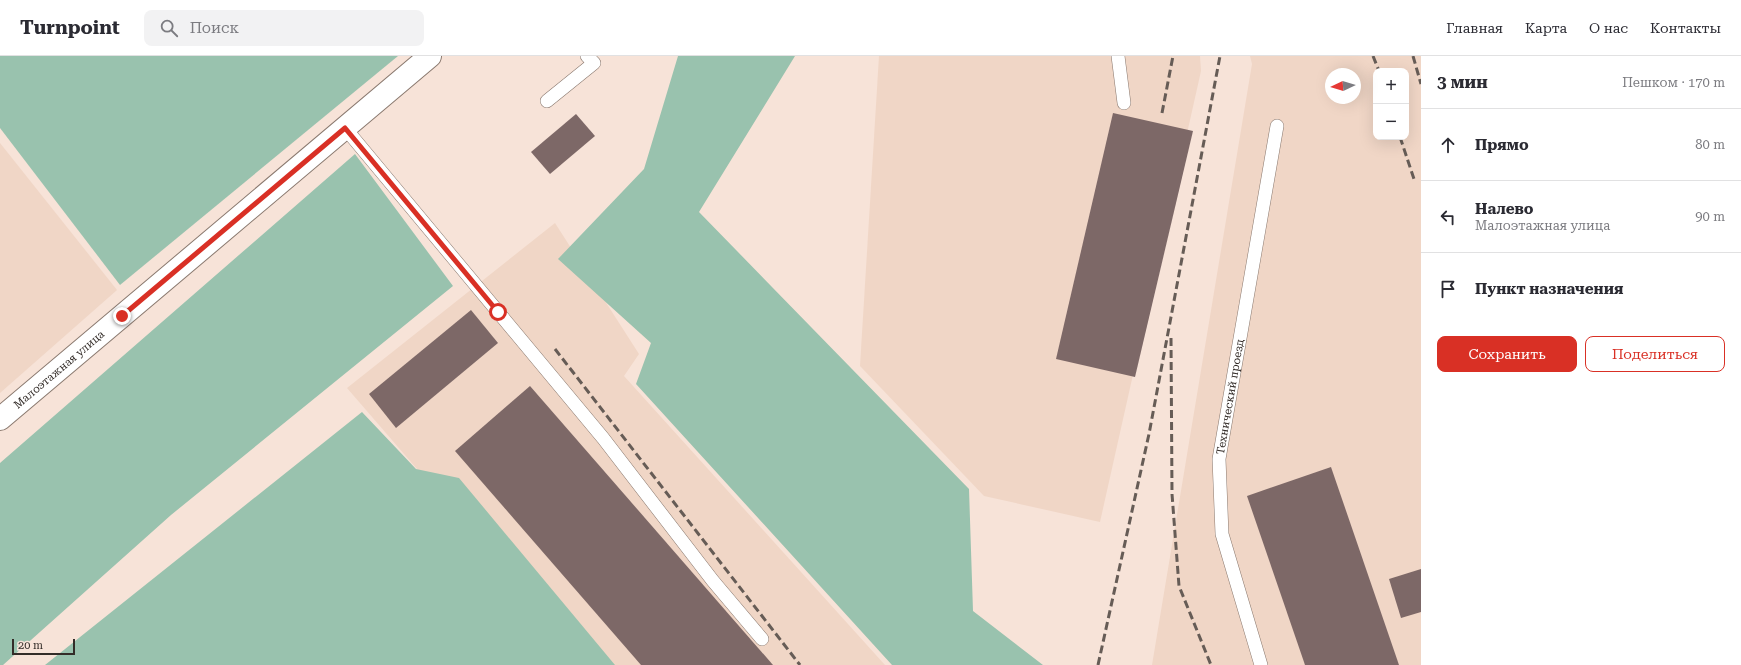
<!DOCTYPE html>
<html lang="ru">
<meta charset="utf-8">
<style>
body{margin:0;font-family:"Roboto Serif",serif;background:#f2f2f3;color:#2b2b33}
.controls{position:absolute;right:12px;top:12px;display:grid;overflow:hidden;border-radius:8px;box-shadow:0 4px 16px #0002}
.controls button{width:36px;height:36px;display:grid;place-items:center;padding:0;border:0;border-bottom:1px solid #e1e1e2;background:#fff;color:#2b2b33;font:20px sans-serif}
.compass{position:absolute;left:1325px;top:12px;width:36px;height:36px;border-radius:50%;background:#fff;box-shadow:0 4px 16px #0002;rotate:266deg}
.scale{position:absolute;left:12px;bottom:10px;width:63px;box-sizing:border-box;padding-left:4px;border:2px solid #332c28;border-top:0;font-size:11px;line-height:14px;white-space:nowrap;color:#332c28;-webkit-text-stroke:3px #f7e3d8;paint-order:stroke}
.stop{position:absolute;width:12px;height:12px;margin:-9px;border:3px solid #d93025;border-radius:50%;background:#fff}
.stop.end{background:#d93025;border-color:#fff;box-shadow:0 1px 4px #0008}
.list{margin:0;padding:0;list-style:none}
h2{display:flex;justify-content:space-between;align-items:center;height:52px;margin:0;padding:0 16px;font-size:17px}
h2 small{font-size:13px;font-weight:400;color:#7c7c81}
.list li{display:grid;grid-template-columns:26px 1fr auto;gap:12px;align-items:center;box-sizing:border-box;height:72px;padding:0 16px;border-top:1px solid #e1e1e2}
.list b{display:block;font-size:15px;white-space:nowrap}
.list p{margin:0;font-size:13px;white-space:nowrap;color:#7c7c81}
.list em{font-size:13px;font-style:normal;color:#7c7c81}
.actions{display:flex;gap:8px;padding:12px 16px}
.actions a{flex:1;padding:9px 0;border:1px solid #d93025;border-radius:8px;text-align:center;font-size:14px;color:#d93025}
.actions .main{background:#d93025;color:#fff}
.icon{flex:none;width:22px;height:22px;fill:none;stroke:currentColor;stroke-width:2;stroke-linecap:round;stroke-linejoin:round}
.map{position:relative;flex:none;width:1421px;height:609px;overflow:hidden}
header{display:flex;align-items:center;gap:24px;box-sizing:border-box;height:56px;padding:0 20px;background:#fff;border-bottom:1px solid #e1e1e2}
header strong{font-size:19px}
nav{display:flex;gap:22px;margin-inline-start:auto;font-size:14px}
.search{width:280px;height:36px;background:#f2f2f3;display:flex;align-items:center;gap:10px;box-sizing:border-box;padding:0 14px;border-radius:8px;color:#7c7c81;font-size:15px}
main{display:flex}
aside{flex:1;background:#fff}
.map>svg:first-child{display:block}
.built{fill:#f0d6c6;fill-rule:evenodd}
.green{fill:#99c2ae}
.building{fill:#7d6867}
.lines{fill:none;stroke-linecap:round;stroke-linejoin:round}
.service-casing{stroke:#8a796f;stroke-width:14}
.minor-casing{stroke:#8a796f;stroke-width:24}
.service{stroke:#fff;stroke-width:13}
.minor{stroke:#fff;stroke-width:22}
.rail{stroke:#665c56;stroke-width:3;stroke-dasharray:8 4;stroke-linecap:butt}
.route{stroke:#d93025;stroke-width:5}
.labels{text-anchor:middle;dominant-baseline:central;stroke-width:4;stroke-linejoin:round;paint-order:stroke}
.street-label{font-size:11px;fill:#332c28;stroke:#f7e3d8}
</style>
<header>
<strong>Turnpoint</strong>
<div class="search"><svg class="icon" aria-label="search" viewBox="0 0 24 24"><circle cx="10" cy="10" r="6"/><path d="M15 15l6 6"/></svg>Поиск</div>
<nav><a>Главная</a><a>Карта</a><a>О нас</a><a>Контакты</a></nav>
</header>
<main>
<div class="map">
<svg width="1421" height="609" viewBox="0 0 1421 609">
<rect width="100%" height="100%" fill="#f7e3d8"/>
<g class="built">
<path d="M879,0h321l1,15 -101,451 -116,-26 -124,-130z"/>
<path d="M1250,0h171v609h-269l100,-601zM1376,15h30v66h-30zM1331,18h24v24h-24z"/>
<path d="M0,87l117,147 -117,103z"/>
<path d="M555,167l84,131 -15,22 261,289h-283l-166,-174 -89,-103z"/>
</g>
<g class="green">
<path d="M0,0h398l-278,229 -120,-157z"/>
<path d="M678,0h117l-96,156 270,277 4,122 70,54h-151l-256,-281 15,-41 -93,-84 86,-90z"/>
<path d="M355,98l98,132 -282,229 -168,150h-3v-202z"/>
<path d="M362,356l54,57 43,9 156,187h-570z"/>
</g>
<g class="building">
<path d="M1113,57l80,18 -58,246 -79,-18z"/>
<path d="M576,58l19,22 -45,38 -19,-22z"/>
<path d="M471,254l27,33 -102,85 -27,-34z"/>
<path d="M530,330l243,279h-132l-186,-214z"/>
<path d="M1331,411l68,198h-94l-58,-169z"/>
<path d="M1421,513v43l-20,6 -12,-39z"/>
</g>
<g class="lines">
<g class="service-casing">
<g id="service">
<path d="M1118,0l6,47"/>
<path d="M547,45l47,-38 -7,-7"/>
<path d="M345,72l258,310 110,143 49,58"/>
<path id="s1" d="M1261,609l-39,-131 -3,-75 58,-333"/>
</g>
</g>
<g class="minor-casing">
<g id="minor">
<path id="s2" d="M0,363l430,-363"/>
</g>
</g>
<use href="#service" class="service"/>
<use href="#minor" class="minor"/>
<g class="rail">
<path d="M1373,0l6,15"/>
<path d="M1413,0l8,28"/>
<path d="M1162,57l11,-57"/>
<path d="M1400,81l14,42"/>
<path d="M1171,282l1,156 7,92 32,79"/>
<path d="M555,293l245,316"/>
<path d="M1098,609l51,-231 71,-378"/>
</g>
</g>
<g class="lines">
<path class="route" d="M122,260l223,-188 153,184"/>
</g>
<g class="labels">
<g class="street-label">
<text stroke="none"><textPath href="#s2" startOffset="77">Малоэтажная улица</textPath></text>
<text stroke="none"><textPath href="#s1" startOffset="275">Технический проезд</textPath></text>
</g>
</g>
</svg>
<div class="controls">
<button>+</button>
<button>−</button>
</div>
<svg class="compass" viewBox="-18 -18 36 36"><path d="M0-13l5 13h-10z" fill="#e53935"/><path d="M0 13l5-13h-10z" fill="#7c7c81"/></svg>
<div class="scale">20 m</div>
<div class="stop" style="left:498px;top:256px"></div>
<div class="stop end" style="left:122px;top:260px"></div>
</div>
<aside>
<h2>3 мин<small>Пешком · 170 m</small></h2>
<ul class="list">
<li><svg class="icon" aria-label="ahead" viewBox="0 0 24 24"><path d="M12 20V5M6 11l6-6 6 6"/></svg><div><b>Прямо</b></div><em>80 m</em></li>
<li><svg class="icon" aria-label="left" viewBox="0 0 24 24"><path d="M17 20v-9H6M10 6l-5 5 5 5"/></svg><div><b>Налево</b><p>Малоэтажная улица</p></div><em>90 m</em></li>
<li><svg class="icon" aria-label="arrive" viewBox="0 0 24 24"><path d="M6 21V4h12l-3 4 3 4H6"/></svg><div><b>Пункт назначения</b></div></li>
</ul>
<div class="actions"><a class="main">Сохранить</a><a>Поделиться</a></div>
</aside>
</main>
